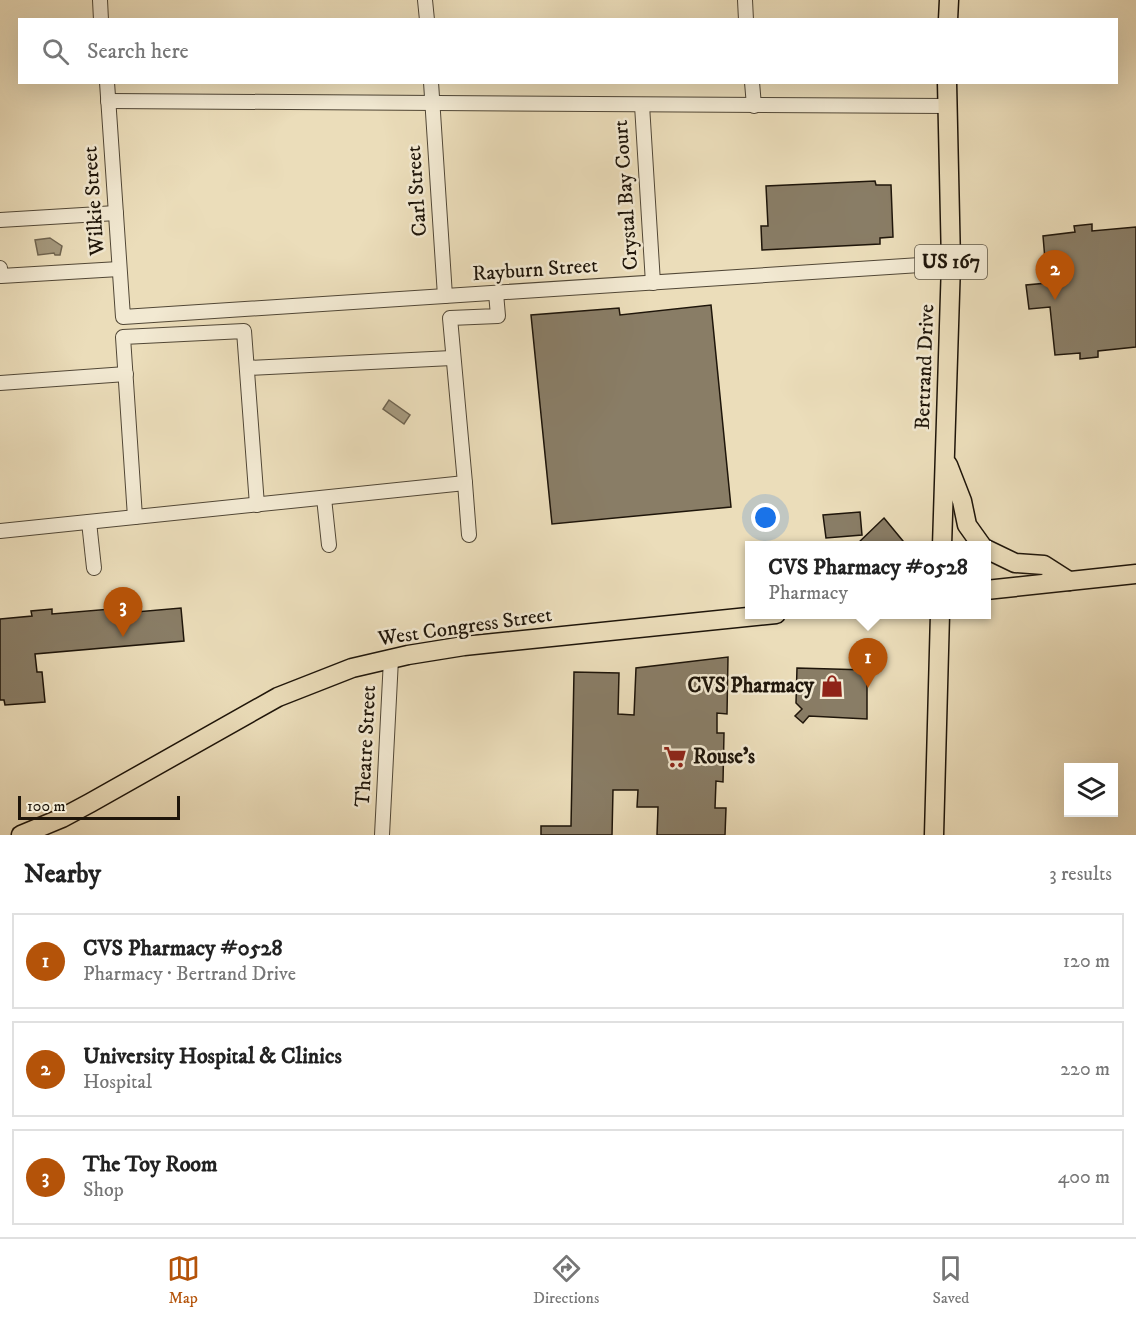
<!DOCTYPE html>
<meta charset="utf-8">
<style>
body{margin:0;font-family:"IM FELL DW Pica",serif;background:#f2f2f2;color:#222}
.controls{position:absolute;right:18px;bottom:18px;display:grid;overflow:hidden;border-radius:0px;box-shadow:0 6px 24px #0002}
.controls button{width:54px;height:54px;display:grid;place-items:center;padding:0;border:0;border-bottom:2px solid #e0e0e0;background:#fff;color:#222;font:30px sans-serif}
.scale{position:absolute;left:18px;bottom:15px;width:162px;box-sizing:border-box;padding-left:6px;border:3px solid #1e150a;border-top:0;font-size:16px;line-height:21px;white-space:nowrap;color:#1e150a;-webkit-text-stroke:4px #f2e9d2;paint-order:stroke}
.you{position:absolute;left:766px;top:518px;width:21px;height:21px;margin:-15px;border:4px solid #fff;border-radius:50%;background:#1a73e8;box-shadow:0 0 0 9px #1a73e833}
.badge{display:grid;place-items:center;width:39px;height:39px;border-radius:50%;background:#b45309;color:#fff;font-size:20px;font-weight:700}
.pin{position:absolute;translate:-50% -50px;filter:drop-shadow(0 2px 3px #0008)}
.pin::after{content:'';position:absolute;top:32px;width:21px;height:18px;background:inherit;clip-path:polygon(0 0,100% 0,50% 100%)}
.popup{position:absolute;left:745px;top:541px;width:246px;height:78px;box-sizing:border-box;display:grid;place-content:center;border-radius:0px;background:#fff;filter:drop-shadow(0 2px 4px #0005);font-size:20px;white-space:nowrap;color:#767676}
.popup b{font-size:22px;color:#222}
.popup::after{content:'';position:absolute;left:50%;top:100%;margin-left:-12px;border:12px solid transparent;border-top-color:#fff}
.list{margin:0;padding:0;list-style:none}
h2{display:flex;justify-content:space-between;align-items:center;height:78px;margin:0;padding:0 24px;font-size:26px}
h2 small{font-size:20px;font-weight:400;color:#767676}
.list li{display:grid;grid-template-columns:39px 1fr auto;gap:18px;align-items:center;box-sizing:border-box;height:96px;margin:0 12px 12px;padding:0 12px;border:2px solid #e0e0e0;border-radius:0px}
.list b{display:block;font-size:22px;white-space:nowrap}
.list p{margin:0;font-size:20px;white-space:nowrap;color:#767676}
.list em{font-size:20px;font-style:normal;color:#767676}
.icon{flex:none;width:33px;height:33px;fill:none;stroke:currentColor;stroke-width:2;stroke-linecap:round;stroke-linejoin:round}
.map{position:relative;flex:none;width:1136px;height:835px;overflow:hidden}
.search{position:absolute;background:#fff;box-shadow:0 6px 24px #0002;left:18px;right:18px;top:18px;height:66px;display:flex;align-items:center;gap:15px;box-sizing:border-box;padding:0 21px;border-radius:0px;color:#767676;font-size:22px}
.sheet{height:402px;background:#fff}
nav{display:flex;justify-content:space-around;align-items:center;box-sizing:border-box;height:84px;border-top:2px solid #e0e0e0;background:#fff;font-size:16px;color:#767676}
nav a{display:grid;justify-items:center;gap:3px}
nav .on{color:#b45309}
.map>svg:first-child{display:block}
.water{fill:#a5997e;stroke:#6f6450;stroke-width:1.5}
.building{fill:#897d66;stroke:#1e150a;stroke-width:1.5}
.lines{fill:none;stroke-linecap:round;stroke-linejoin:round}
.minor-casing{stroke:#514736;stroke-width:16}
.major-casing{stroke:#1e150a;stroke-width:21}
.minor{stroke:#f2e9d2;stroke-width:14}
.major{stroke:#ebddba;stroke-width:18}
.labels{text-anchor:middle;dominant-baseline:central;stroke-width:5;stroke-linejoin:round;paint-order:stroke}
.shield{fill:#f2e9d2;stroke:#5e5546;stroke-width:1.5}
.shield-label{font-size:20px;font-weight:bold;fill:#1e150a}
.street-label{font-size:21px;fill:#1e150a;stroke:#f2e9d2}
.poi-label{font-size:21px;font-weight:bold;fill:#1e150a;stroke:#f2e9d2;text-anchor:end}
</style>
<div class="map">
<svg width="1136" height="835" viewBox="0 0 1136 835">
<rect width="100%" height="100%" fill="#ebddba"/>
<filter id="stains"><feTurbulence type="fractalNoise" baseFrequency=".00333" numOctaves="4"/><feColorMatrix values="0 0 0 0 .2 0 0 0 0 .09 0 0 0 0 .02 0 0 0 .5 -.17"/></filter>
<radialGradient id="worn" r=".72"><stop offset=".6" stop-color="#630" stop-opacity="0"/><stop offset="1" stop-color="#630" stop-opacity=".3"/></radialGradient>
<g class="water">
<path d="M50,238l12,8 -2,9h-5l-1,-2 -16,2 -3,-15z"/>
<path d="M389,400l21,15 -6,9 -21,-15z"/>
</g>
<g class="building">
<path d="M875,181l1,4h15l2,52 -13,1v6l-118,6 -1,-24h7l-2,-40z"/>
<path d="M1092,224v7l44,-4v120l-38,4v6l-18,2v-6l-25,2 -5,-48 -21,2 -3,-24 21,-2 -4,-47 32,-4 -1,-6z"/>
<path d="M711,305l20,202 -179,17 -21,-209 88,-7 1,7z"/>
<path d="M860,512l2,23 -36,3 -3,-23z"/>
<path d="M884,518l19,23 -5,5h-43z"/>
<path d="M135,607l1,5 45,-4 3,33 -149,13 2,18h5l3,30 -40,3 -1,-5h-4v-81l32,-3 -1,-5 21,-2v5z"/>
<path d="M728,657l-1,57 -10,-1v20h7l-1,49 -7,-1 -1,27h11l-1,27h-68l1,-28h-21l1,-17h-25l-1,45h-71v-9h30l3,-154 45,1 -1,41 16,1 2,-47z"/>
<path d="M797,668l70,2v49l-58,-3 -6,7 -8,-7 7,-7 -6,-6z"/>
</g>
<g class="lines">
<g class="minor-casing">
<g id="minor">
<path d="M100,0l1,20"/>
<path d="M425,0l2,20"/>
<path d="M745,0l1,20"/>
<path d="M107,82l16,235 828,-54"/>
<path d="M431,82l14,214"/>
<path d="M752,82l2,24"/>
<path d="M108,101l839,5"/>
<path d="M642,105l11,178"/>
<path d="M0,220l116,-7"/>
<path d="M0,268l1,8 118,-7"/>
<path d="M247,368l205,-10"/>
<path d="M0,383l126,-9"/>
<path d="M465,483l-15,-165 48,-2 -2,-23"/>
<path d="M324,498l5,47"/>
<path d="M135,517l-12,-180 121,-6 13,174"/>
<path d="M89,522l5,46"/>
<path d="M0,531l465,-48 4,52"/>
<path d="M382,835l9,-176"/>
</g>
</g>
<g class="major-casing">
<g id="major">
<path d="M948,20l1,-20"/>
<path d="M948,465l14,36 5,24 15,21"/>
<path d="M942,546l9,-283 -4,-181"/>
<path d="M986,549l29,14 29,2 25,16"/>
<path d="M986,590l150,-16"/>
<path d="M21,835l41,-17 28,-15 188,-106 74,-29 56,-13 56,-9 312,-32"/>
<path d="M934,835l6,-221"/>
</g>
</g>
<use href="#minor" class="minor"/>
<use href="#major" class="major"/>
</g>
<defs>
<g id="shop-bare" transform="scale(1.8)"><path d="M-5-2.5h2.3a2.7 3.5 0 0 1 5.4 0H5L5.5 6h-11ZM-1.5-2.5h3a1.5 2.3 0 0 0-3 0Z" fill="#8f2418" stroke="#f2e9d2" stroke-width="2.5" paint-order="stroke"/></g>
<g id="supermarket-bare" transform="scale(1.8)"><path d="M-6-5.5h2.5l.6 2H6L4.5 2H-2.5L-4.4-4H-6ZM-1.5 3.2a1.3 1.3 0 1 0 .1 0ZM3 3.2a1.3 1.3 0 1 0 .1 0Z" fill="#8f2418" stroke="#f2e9d2" stroke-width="2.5" paint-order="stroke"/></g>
</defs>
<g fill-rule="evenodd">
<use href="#shop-bare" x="832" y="686"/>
<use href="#supermarket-bare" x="675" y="757"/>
</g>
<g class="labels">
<rect class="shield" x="915" y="245" width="72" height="34" rx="4.5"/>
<g class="shield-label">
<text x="951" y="262">US 167</text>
</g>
<g class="street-label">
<text transform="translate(417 191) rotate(-94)">Carl Street</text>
<text transform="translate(626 195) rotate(-94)">Crystal Bay Court</text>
<text transform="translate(94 201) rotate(-94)">Wilkie Street</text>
<text transform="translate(535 270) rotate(-4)">Rayburn Street</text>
<text transform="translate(925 367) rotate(-88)">Bertrand Drive</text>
<text transform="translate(465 627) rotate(-8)">West Congress Street</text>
<text transform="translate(366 746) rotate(-87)">Theatre Street</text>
</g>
<g class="poi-label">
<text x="814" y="686">CVS Pharmacy</text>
<text x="693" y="757" text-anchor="start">Rouse's</text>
</g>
</g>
<rect width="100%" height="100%" filter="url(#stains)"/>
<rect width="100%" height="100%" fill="url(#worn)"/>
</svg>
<div class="controls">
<button><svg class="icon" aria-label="layers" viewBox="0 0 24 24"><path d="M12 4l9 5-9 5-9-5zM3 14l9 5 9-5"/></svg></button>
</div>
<div class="scale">100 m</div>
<div class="you"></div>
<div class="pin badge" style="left:868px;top:688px">1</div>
<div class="popup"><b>CVS Pharmacy #0528</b>Pharmacy</div>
<div class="pin badge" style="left:1055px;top:300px">2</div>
<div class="pin badge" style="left:123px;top:637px">3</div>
<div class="search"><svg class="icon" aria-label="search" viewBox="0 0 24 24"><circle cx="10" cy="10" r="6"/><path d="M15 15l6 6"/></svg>Search here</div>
</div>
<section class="sheet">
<h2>Nearby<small>3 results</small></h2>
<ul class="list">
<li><span class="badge">1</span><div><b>CVS Pharmacy #0528</b><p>Pharmacy · Bertrand Drive</p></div><em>120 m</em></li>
<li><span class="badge">2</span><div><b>University Hospital &amp; Clinics</b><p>Hospital</p></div><em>220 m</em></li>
<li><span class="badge">3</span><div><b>The Toy Room</b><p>Shop</p></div><em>400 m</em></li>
</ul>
</section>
<nav>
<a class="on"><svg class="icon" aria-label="map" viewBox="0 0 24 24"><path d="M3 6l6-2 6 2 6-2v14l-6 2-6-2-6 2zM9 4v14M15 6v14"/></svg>Map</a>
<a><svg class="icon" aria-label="directions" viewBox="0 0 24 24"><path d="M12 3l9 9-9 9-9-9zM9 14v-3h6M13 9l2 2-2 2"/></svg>Directions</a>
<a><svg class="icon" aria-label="saved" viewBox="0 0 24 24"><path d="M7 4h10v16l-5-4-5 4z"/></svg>Saved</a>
</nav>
